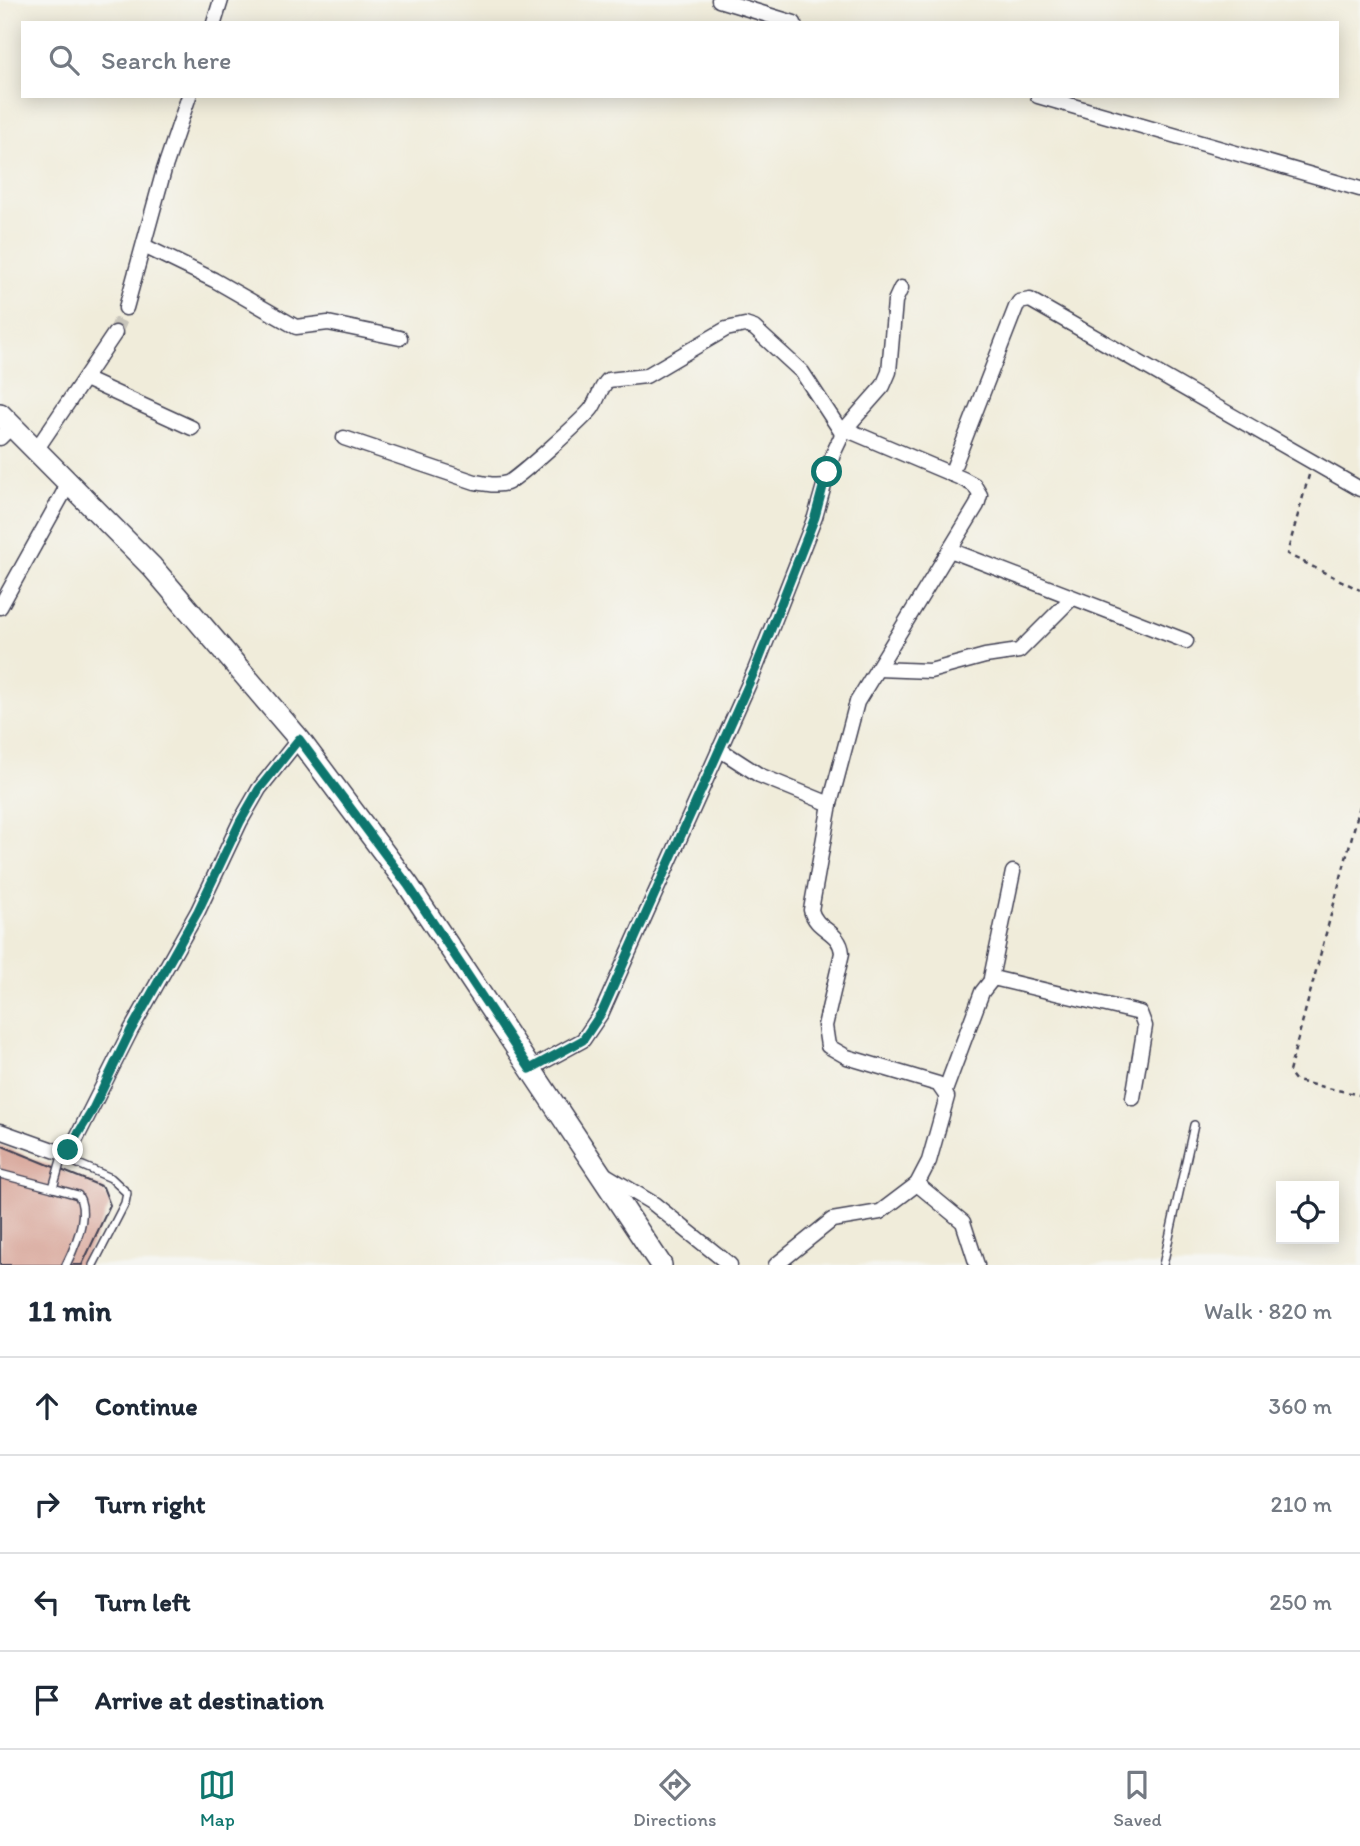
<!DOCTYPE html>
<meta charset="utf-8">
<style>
body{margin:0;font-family:Itim,sans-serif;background:#f2f2f3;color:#1f2937}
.controls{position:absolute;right:21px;bottom:21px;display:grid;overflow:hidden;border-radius:0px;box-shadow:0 4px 18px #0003}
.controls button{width:63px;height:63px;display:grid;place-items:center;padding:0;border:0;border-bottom:2px solid #e0e1e3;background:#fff;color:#1f2937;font:35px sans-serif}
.stop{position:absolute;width:21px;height:21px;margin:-16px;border:5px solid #0f766e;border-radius:50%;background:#fff}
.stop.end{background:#0f766e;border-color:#fff;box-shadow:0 2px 7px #0008}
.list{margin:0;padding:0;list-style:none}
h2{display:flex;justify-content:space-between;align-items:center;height:91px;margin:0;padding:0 28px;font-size:30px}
h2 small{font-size:23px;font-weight:400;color:#747a83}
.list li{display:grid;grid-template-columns:46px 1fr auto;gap:21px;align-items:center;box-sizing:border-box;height:98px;padding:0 28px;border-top:2px solid #e0e1e3}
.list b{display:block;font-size:26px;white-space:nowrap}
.list em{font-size:23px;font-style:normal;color:#747a83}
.icon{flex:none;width:38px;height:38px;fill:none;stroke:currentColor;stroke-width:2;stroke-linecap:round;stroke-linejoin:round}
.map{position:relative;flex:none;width:1360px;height:1265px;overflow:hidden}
.search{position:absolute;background:#fff;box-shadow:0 4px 18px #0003;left:21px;right:21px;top:21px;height:77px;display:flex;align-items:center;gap:18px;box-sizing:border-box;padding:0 24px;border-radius:0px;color:#747a83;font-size:26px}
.sheet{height:483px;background:#fff}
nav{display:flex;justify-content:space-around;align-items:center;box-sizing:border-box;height:98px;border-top:2px solid #e0e1e3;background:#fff;font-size:19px;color:#747a83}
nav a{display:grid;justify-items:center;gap:4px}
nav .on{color:#0f766e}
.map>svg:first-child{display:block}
.building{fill:#d3998b}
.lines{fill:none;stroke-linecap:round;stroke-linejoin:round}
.minor-tunnel{stroke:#c7c4ba;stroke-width:14;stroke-dasharray:14 7;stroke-linecap:butt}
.service-casing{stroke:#414053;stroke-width:10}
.minor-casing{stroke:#414053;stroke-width:17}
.secondary-casing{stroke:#414053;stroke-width:24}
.path{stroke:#414053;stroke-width:2.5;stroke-dasharray:5 5;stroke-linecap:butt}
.service{stroke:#fff;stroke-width:7}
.minor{stroke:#fff;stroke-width:14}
.secondary{stroke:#fff;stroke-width:21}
.route{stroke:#0f766e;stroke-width:9}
</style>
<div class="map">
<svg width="1360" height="1265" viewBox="0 0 1360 1265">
<rect width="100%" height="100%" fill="#f6f6f2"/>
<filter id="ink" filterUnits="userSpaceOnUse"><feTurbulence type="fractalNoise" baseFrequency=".0143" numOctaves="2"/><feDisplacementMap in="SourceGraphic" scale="14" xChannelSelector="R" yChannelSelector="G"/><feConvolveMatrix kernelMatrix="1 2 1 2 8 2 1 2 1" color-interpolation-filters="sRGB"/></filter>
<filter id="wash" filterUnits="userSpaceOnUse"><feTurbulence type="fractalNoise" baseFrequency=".00686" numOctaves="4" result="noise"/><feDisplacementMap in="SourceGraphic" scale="28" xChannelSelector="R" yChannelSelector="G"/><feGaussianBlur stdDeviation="1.57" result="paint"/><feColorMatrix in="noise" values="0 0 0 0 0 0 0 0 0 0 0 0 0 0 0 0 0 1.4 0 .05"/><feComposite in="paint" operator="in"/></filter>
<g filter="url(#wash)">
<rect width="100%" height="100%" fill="#f0ecda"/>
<g id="blocks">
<path class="building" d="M0,1145l103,42 7,18 -28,60h-82z"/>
</g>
</g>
<g filter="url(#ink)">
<use href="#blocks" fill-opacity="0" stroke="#414053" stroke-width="2"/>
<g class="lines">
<path class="minor-tunnel" d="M115,333l11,-25"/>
<g class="service-casing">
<g id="service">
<path d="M62,1157l49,21 16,15 -2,10 -32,62"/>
<path d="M0,1174l53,14 10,-35"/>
<path d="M53,1188l25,7c12,18 -3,52 -12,70"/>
<path d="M1163,1265l31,-140"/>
</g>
</g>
<g class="minor-casing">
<g id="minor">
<path d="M719,0l75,23"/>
<path d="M214,23l7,-23"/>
<path d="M1038,96l322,93"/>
<path d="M144,246l70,34 82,47 32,-4 72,15"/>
<path d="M126,308l38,-138 25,-74"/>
<path d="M85,379l107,49"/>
<path d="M0,438l12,-12"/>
<path d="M344,438l131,44c11,2 21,4 32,1 8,-2 79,-66 85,-75 6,-9 8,-20 16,-28l38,-4 80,-47 19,-4 9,3 48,44 40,61"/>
<path d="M36,450l79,-117"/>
<path d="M951,474l65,-167 3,-5 11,-2 330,189"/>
<path d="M950,550l236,91"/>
<path d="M0,607l69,-124"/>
<path d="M877,669l53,2 55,-15 34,-5 53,-53"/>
<path d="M719,749l40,26 71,29"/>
<path d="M991,978l22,-106"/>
<path d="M530,1069l53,-29 19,-28 153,-342 60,-153 18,-63 12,-25 38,-43 6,-14 6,-71 6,-13"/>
<path d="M945,1091l37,-99 11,-14 147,35 5,13 -12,72"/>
<path d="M0,1131l56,20 7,1 9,-5 59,-117 67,-119 42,-89 19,-33 40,-50"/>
<path d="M604,1174l50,30 76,61"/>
<path d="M917,1184l46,38 14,43"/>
<path d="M776,1265l56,-45 48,-8 37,-28 12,-23 18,-64 -9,-13 -91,-27 -19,-11 -3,-20 17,-73c-2,-23 -26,-22 -31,-43l19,-106 27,-102 120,-197 3,-10 -6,-10 -11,-6 -118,-50"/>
</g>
</g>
<g class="secondary-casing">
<path id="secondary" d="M0,414l152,153 147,172 109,146 253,380"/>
</g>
<g class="path">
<path d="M1309,475l-22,79 73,36"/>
<path d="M1360,806l-71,266 7,9 64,14"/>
</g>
<use href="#service" class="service"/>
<use href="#minor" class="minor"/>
<use href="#secondary" class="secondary"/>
</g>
</g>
<g class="lines" filter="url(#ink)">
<path class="route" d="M68,1150l24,-39 39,-81 67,-119 42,-89 19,-33 40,-50 109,146 122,184 53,-29 19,-28 153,-342 60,-153 12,-45"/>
</g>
</svg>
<div class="controls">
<button><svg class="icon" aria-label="locate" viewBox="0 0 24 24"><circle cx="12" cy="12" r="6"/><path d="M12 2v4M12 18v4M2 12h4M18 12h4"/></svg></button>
</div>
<div class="stop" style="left:827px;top:472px"></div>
<div class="stop end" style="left:68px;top:1150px"></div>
<div class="search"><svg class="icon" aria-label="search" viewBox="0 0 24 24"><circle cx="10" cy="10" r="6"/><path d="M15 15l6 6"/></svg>Search here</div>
</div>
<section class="sheet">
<h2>11 min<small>Walk · 820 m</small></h2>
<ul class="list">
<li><svg class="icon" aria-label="ahead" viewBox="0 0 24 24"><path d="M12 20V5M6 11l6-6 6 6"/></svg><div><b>Continue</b></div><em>360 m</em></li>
<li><svg class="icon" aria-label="right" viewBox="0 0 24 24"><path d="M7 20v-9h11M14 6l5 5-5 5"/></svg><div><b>Turn right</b></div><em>210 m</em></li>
<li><svg class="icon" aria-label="left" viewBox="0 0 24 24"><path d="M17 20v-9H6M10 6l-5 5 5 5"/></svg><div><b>Turn left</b></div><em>250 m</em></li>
<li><svg class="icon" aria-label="arrive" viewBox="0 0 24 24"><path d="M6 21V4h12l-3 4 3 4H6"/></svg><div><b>Arrive at destination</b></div></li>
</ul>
</section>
<nav>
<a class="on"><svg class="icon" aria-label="map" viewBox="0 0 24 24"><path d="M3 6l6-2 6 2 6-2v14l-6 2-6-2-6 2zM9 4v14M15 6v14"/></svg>Map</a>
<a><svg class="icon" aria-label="directions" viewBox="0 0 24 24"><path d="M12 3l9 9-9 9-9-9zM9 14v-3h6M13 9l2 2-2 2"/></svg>Directions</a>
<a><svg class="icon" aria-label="saved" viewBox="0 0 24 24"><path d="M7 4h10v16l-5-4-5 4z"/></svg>Saved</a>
</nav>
